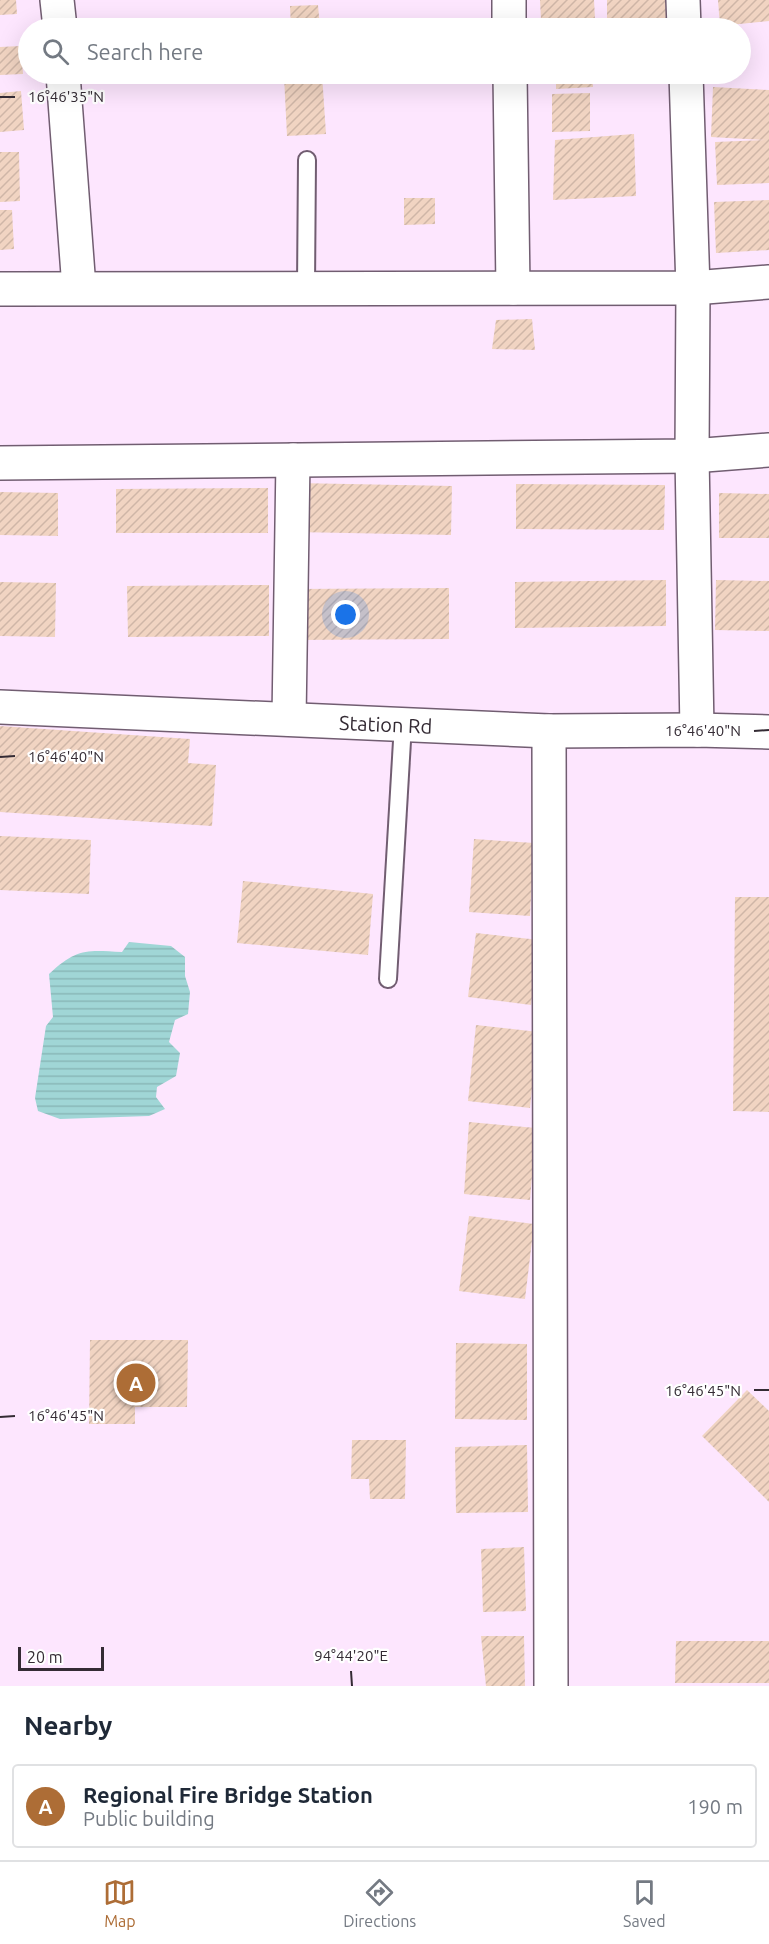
<!DOCTYPE html>
<meta charset="utf-8">
<style>
body{margin:0;font-family:Ubuntu,sans-serif;background:#f6f6f7;color:#1f2937}
.scale{position:absolute;left:18px;bottom:15px;width:86px;box-sizing:border-box;padding-left:6px;border:3px solid #342b34;border-top:0;font-size:16px;line-height:21px;white-space:nowrap;color:#342b34;-webkit-text-stroke:4px #fff;paint-order:stroke}
.you{position:absolute;left:346px;top:615px;width:21px;height:21px;margin:-15px;border:4px solid #fff;border-radius:50%;background:#1a73e8;box-shadow:0 0 0 9px #1a73e833}
.badge{display:grid;place-items:center;width:39px;height:39px;border-radius:50%;background:#ad6d36;color:#fff;font-size:20px;font-weight:700}
.pin{position:absolute;translate:-50% -50%;border:3px solid #fff;box-shadow:0 2px 6px #0006}
.list{margin:0;padding:0;list-style:none}
h2{display:flex;justify-content:space-between;align-items:center;height:78px;margin:0;padding:0 24px;font-size:26px}
h2 small{font-size:20px;font-weight:400;color:#747a83}
.list li{display:grid;grid-template-columns:39px 1fr auto;gap:18px;align-items:center;box-sizing:border-box;height:84px;margin:0 12px 12px;padding:0 12px;border:2px solid #e0e1e3;border-radius:6px}
.list b{display:block;font-size:22px;white-space:nowrap}
.list p{margin:0;font-size:20px;white-space:nowrap;color:#747a83}
.list em{font-size:20px;font-style:normal;color:#747a83}
.icon{flex:none;width:33px;height:33px;fill:none;stroke:currentColor;stroke-width:2;stroke-linecap:round;stroke-linejoin:round}
.map{position:relative;flex:none;width:769px;height:1686px;overflow:hidden}
.search{position:absolute;background:#fff;box-shadow:0 6px 24px #0002;left:18px;right:18px;top:18px;height:66px;display:flex;align-items:center;gap:15px;box-sizing:border-box;padding:0 21px;border-radius:33px;color:#747a83;font-size:22px}
.sheet{height:174px;background:#fff}
nav{display:flex;justify-content:space-around;align-items:center;box-sizing:border-box;height:84px;border-top:2px solid #e0e1e3;background:#fff;font-size:16px;color:#747a83}
nav a{display:grid;justify-items:center;gap:3px}
nav .on{color:#ad6d36}
.map>svg:first-child{display:block}
.water{fill:url(#water-rules)}
.building{fill:url(#building-hatch)}
.lines{fill:none;stroke-linecap:round;stroke-linejoin:round}
.service-casing{stroke:#715d71;stroke-width:20}
.minor-casing{stroke:#715d71;stroke-width:36}
.service{stroke:#fff;stroke-width:16}
.minor{stroke:#fff;stroke-width:33}
.ticks{fill:none;stroke:#342b34;stroke-width:2}
.labels{text-anchor:middle;dominant-baseline:central;stroke-width:4.5;stroke-linejoin:round;paint-order:stroke}
.street-label{font-size:20px;fill:#342b34;stroke:#fff}
.ticks-label{font-size:15px;text-anchor:middle;fill:#342b34;stroke:#fff;stroke-width:4.5;stroke-linejoin:round;paint-order:stroke}
</style>
<div class="map">
<svg width="769" height="1686" viewBox="0 0 769 1686">
<defs>
<pattern id="water-rules" width="6" height="5" patternUnits="userSpaceOnUse" patternTransform="scale(1.5)"><rect width="6" height="5" fill="#a0d6d6"/><path d="M0 2.5h6" fill="none" stroke="#8ab8b8"/></pattern>
<pattern id="building-hatch" width="6" height="6" patternUnits="userSpaceOnUse" patternTransform="scale(1.5)"><rect width="6" height="6" fill="#f1d4c2"/><path d="M-1 1l2-2M0 6l6-6M5 7l2-2" fill="none" stroke="#cfb6a7"/></pattern>
</defs>
<rect width="100%" height="100%" fill="#fde6fe"/>
<path class="water" d="M129,942l42,4 14,11v19l5,16 -2,22 -13,6 -6,22 11,11 -4,23 -19,11 -1,10 9,12 -16,7 -89,3 -22,-8 -3,-13 11,-72 7,-9 -4,-43c28,-26 37,-24 73,-22z"/>
<g class="building">
<path d="M0,0h16l1,14 -17,1z"/>
<path d="M540,0h54l1,19 -54,1z"/>
<path d="M607,0h60l1,18 -61,1z"/>
<path d="M718,0h51v21l-49,5z"/>
<path d="M318,5l2,23h-29l-1,-22z"/>
<path d="M21,46l2,28 -23,1v-28z"/>
<path d="M276,74h46l4,60 -39,2 -3,-60z"/>
<path d="M556,74h36l1,13 -37,2z"/>
<path d="M713,87l56,3v93l-52,2 -2,-43 50,-2 -54,-3z"/>
<path d="M21,91l3,39 -24,2v-39z"/>
<path d="M590,93v38l-38,1v-38z"/>
<path d="M634,134l2,62 -83,4 2,-60z"/>
<path d="M0,152h19l1,49 -20,1z"/>
<path d="M404,198h31v26l-31,1z"/>
<path d="M769,200v50l-53,3 -2,-51z"/>
<path d="M0,210h12l2,39 -14,1z"/>
<path d="M532,319l3,31 -43,-1 4,-29z"/>
<path d="M296,483l156,3 -1,49 -156,-3z"/>
<path d="M516,484l149,1 -1,45 -148,-1z"/>
<path d="M268,488v45h-152v-44z"/>
<path d="M0,492l58,1v43l-58,-1z"/>
<path d="M719,493l50,1v44h-50z"/>
<path d="M666,580v46l-151,2v-46z"/>
<path d="M716,580l53,1v50l-54,-1z"/>
<path d="M0,582l56,1 -1,54 -55,-1z"/>
<path d="M269,585v51l-141,1 -1,-51z"/>
<path d="M449,588v51l-153,1v-51z"/>
<path d="M0,726l190,13 -2,24 28,2 -4,61 -212,-14z"/>
<path d="M0,836l91,4 -2,54 -89,-4z"/>
<path d="M474,839l60,4 -4,73 -61,-4z"/>
<path d="M243,881l130,13 -5,61 -131,-12z"/>
<path d="M735,897h34v215l-36,-1z"/>
<path d="M476,933l63,7 -8,65 -63,-8z"/>
<path d="M476,1025l62,7 -8,76 -62,-7z"/>
<path d="M469,1122l67,6 -6,72 -66,-6z"/>
<path d="M469,1216l65,8 -9,75 -66,-8z"/>
<path d="M90,1340h98l-1,67h-52v17h-46z"/>
<path d="M456,1343l71,1v76l-72,-1z"/>
<path d="M747,1390l22,21v91l-67,-66z"/>
<path d="M352,1440h54l-1,59h-35l-1,-20h-18z"/>
<path d="M527,1445l1,67 -72,1 -1,-66z"/>
<path d="M524,1547l2,64 -43,1 -2,-63z"/>
<path d="M481,1636h43l1,50h-39z"/>
<path d="M676,1641h93v42h-94z"/>
</g>
<g class="lines">
<g class="service-casing">
<g id="service">
<path d="M306,287l1,-127"/>
<path d="M388,979l15,-255"/>
</g>
</g>
<g class="minor-casing">
<g id="minor">
<path d="M57,0l3,28"/>
<path d="M509,0v28"/>
<path d="M683,0l1,28"/>
<path d="M63,74l16,214"/>
<path d="M510,74l3,214"/>
<path d="M686,74l7,214 -1,168 5,274"/>
<path d="M0,289l693,-1 76,-6"/>
<path d="M0,463l692,-7 77,-6"/>
<path id="s1" d="M0,707l549,24 148,-1 72,2"/>
<path d="M289,719l4,-259"/>
<path d="M549,731l2,955"/>
</g>
</g>
<use href="#service" class="service"/>
<use href="#minor" class="minor"/>
</g>
<path class="ticks" d="M0,97h15M754,731l15,-1M0,757l15,-1M754,1390h15M0,1417l15,-1M351,1671l1,15"/>
<g class="labels">
<g class="street-label">
<text stroke="none"><textPath href="#s1" startOffset="386">Station Rd</textPath></text>
</g>
</g>
<g class="ticks-label">
<text x="66" y="102">16°46'35"N</text>
<text x="703" y="736">16°46'40"N</text>
<text x="66" y="762">16°46'40"N</text>
<text x="703" y="1396">16°46'45"N</text>
<text x="66" y="1421">16°46'45"N</text>
<text x="351" y="1661">94°44'20"E</text>
</g>
</svg>
<div class="scale">20 m</div>
<div class="you"></div>
<div class="pin badge" style="left:136px;top:1383px">A</div>
<div class="search"><svg class="icon" aria-label="search" viewBox="0 0 24 24"><circle cx="10" cy="10" r="6"/><path d="M15 15l6 6"/></svg>Search here</div>
</div>
<section class="sheet">
<h2>Nearby<small></small></h2>
<ul class="list">
<li><span class="badge">A</span><div><b>Regional Fire Bridge Station</b><p>Public building</p></div><em>190 m</em></li>
</ul>
</section>
<nav>
<a class="on"><svg class="icon" aria-label="map" viewBox="0 0 24 24"><path d="M3 6l6-2 6 2 6-2v14l-6 2-6-2-6 2zM9 4v14M15 6v14"/></svg>Map</a>
<a><svg class="icon" aria-label="directions" viewBox="0 0 24 24"><path d="M12 3l9 9-9 9-9-9zM9 14v-3h6M13 9l2 2-2 2"/></svg>Directions</a>
<a><svg class="icon" aria-label="saved" viewBox="0 0 24 24"><path d="M7 4h10v16l-5-4-5 4z"/></svg>Saved</a>
</nav>
